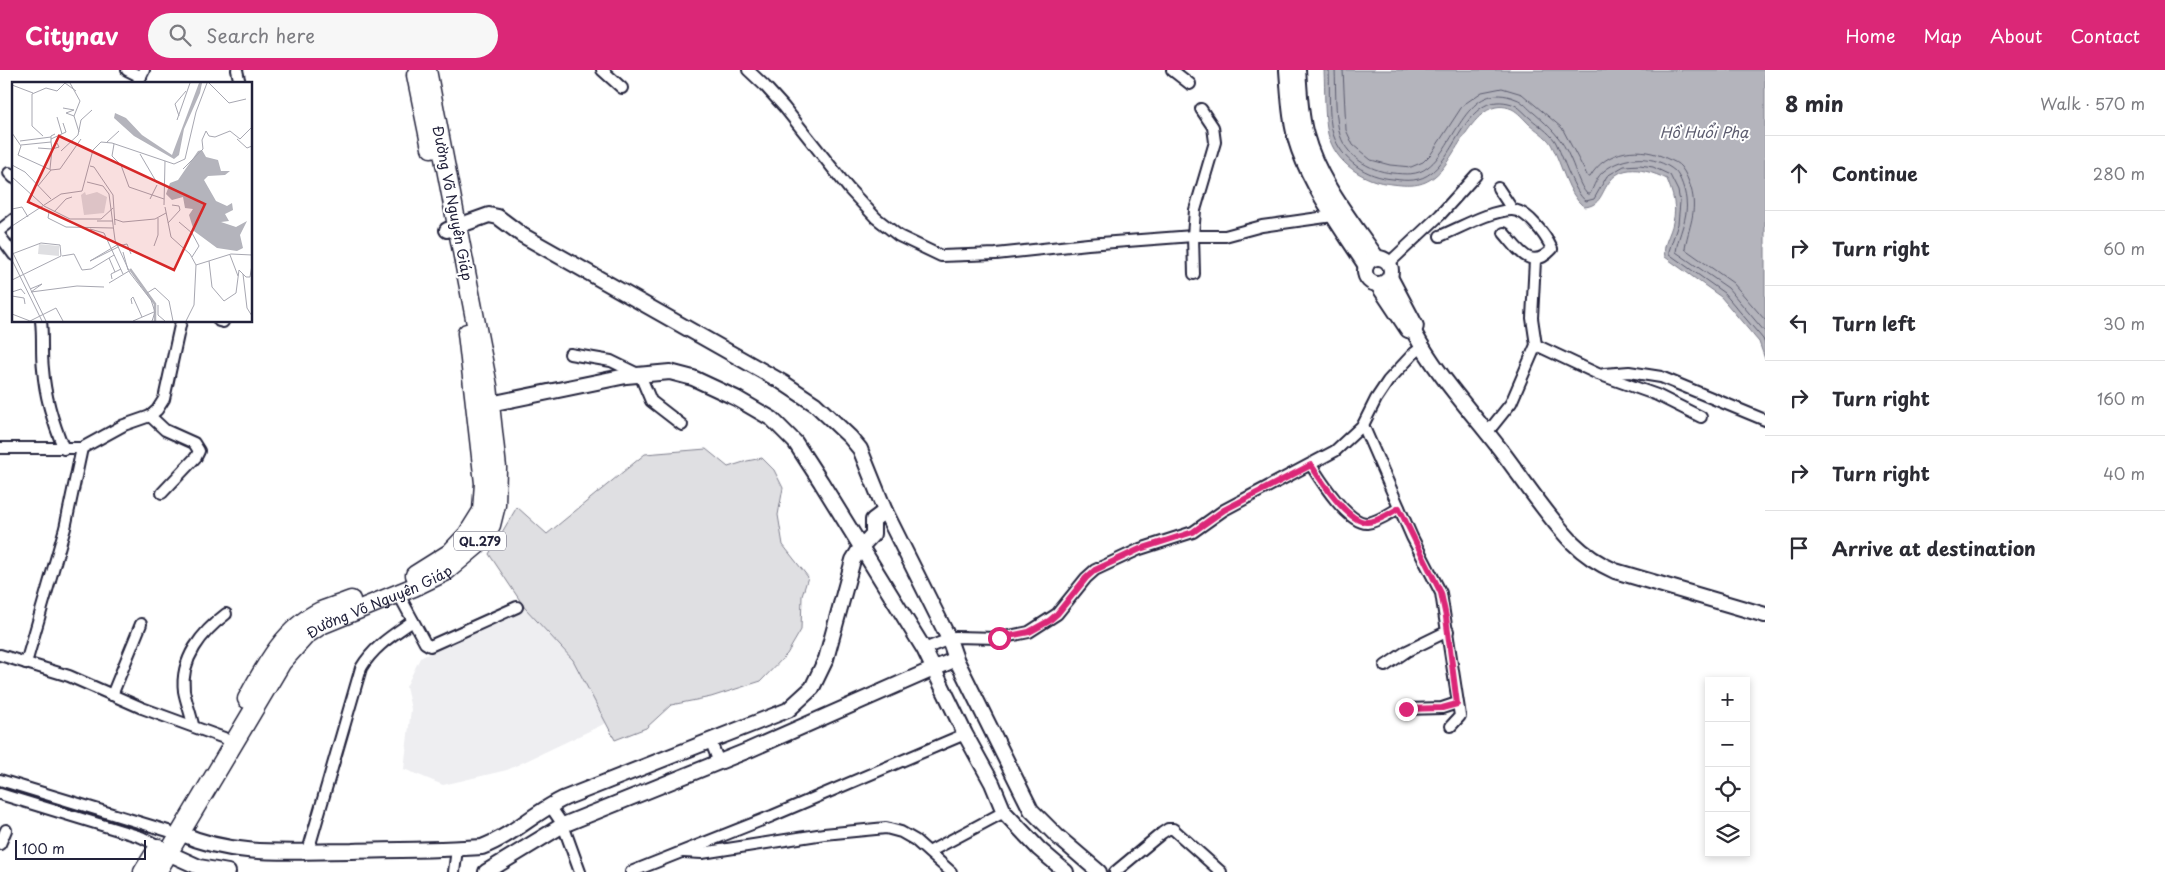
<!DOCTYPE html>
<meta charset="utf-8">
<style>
body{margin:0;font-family:"Playpen Sans",sans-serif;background:#f7f7f7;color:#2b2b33}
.controls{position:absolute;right:15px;bottom:15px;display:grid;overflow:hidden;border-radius:0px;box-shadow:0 2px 8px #0003}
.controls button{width:45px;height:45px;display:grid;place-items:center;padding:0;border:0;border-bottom:1px solid #e1e1e2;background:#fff;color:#2b2b33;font:25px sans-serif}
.scale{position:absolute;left:15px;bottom:12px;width:131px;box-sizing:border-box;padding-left:5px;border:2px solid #22223b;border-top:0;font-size:14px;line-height:18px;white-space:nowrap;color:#22223b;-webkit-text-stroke:4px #fff;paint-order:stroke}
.stop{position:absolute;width:15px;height:15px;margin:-11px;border:4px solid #db2777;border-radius:50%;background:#fff}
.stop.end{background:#db2777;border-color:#fff;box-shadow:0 1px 5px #0008}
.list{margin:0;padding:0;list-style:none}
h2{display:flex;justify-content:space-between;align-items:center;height:65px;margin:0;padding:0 20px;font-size:21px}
h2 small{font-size:16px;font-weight:400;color:#7c7c81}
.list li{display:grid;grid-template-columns:32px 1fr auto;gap:15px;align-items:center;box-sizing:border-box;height:75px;padding:0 20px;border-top:1px solid #e1e1e2}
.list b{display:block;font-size:19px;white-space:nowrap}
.list em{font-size:16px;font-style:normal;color:#7c7c81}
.icon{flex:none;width:28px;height:28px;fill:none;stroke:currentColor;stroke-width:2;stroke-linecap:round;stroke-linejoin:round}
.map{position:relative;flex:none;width:1765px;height:802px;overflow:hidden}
header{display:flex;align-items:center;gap:30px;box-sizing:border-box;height:70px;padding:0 25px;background:#db2777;color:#fff}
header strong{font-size:24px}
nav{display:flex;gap:28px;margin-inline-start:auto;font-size:18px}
.search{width:350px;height:45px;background:#f7f7f7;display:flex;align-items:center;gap:12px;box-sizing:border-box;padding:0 18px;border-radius:28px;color:#7c7c81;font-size:19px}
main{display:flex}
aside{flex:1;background:#fff}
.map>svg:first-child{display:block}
.built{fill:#eeeef1}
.green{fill:#dfdfe2;stroke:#80808e}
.water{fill:#b4b4bc;stroke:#7a7a88}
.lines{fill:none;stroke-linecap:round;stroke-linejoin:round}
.shore{stroke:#5c5c6f;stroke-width:1}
.street-casing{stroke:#22223b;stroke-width:14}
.secondary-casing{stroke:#22223b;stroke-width:18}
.highway-casing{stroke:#22223b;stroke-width:21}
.street{stroke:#fff;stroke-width:10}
.secondary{stroke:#fff;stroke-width:14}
.highway{stroke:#fff;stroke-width:18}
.route{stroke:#db2777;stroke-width:6}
.labels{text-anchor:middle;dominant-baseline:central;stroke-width:4;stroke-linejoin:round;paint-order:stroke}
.shield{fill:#fff;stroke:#646476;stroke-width:1}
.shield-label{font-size:12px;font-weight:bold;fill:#22223b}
.street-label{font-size:14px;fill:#22223b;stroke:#fff}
.water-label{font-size:15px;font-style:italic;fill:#5c5c6f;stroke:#fff}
.inset-river{fill:none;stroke:#b4b4bc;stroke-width:2.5}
.inset-road{fill:none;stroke:#a7a7b1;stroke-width:1}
.view{fill:#d62828;fill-opacity:0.15;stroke:#d62828;stroke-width:2.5}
.inset-edge{fill:none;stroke:#22223b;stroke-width:2.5}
</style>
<header>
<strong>Citynav</strong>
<div class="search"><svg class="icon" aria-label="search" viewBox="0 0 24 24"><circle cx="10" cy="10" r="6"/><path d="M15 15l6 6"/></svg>Search here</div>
<nav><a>Home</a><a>Map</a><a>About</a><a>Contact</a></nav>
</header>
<main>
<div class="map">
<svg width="1765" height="802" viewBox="0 0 1765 802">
<rect width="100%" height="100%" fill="#fff"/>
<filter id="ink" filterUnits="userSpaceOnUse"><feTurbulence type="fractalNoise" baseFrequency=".02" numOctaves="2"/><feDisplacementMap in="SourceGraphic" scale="10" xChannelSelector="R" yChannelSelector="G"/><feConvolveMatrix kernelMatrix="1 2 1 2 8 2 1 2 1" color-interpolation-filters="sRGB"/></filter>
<g filter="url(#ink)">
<path class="built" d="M525,538l48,52 33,63 -99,47 -64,15 -39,-16 7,-60 -5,-22 14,-29z"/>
<path class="green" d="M706,379l22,18 19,-6 15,-3 12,12 9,18 -5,27 5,30 25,32 -6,19 -1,34 -14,24 -26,27 -50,16 -40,8 -25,23 -31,12 -42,-80 -48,-52 -36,-54 28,-47 30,27 98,-80z"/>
<path class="water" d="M1324,0h441v289l-6,-17 -38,-45 -56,-40c-3,-12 6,-23 8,-35 4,-15 0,-28 -6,-43 -17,-8 -43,-17 -57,2 -9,11 -9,25 -26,26 -17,-14 -22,-43 -33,-63 -5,-8 -15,-14 -22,-20 -5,-5 -11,-12 -17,-15 -37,-16 -55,50 -77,67 -13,11 -27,10 -43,8 -28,-2 -57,-21 -64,-50 -4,-17 -3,-46 -4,-64z"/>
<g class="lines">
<g class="shore">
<path d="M1329,0c1,18 -1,49 4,64 9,27 33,43 60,45 14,2 27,3 39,-7 26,-21 36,-82 80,-68 7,2 13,10 18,14 8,7 19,14 25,23 8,15 19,52 31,60l8,-2 13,-23 17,-10 16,-1 13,2 17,8 8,16 2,11 -2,22 -9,27v3l55,39 39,46 2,5"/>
<path d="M1335,0c1,20 0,42 4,61 5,24 30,40 53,42 13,1 25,3 36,-6 28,-21 39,-89 88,-68 7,2 12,10 18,14 17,15 28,25 37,47 5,11 8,25 16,34h3c4,-8 7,-18 14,-23 19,-16 51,-17 71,0 6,6 10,20 11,28 3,19 -8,35 -10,53l52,36 37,44"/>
<path d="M1343,0l3,60 7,15 18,15 19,5 21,2 12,-5 8,-8 32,-49 19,-13 20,-4 20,6 40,34 26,49h2c16,-28 51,-32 78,-18 5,2 10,4 13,8 5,6 8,15 10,21 7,25 -3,39 -6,61l48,34 32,37"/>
</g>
<g class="street-casing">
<g id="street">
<path d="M127,0l14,7"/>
<path d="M237,0l3,14"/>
<path d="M602,0l20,18"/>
<path d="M748,0l17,16 19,21 65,82 27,29 23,18 42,20 55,-2 92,-10 105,-8h32l37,-10 71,-10"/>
<path d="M1172,0l18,14"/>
<path d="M137,14l7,-14"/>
<path d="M9,103l5,5"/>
<path d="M1498,118l14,21"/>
<path d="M0,160l14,-11"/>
<path d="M0,166l14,19"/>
<path d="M1440,166c20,-8 49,-25 71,-26 16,-1 35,26 41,39 -21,23 -33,1 -48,-16"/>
<path d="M1389,193l51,-48 36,-40"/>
<path d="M1194,204l-1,-38 2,-26 20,-68 -2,-15 -12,-18"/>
<path d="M41,251c2,16 0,32 2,48 2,28 10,54 21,80"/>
<path d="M219,251l4,1"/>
<path d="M1536,275l62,29 59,21 44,22"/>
<path d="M570,284l41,7 29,14 11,26 31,24"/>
<path d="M1604,304l25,-2 32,5 104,43"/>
<path d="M150,346l15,14 29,13 5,8 -3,6 -34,36"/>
<path d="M1363,355l49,112 29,56 19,123 -9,10"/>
<path d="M1487,363l24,-30 25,-58 -4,-27 3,-58"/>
<path d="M0,378h82l-17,80 -39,135"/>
<path d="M82,378l42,-23 26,-9 7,-6 7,-11 17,-78"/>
<path d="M1311,395c9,14 36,58 56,58 11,-1 23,-10 32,-15"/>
<path d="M398,523l27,50 5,3 87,-39"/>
<path d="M924,579l31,-12 44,1 30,-6 28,-18 29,-36 9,-8 45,-21 53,-17 31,-22 111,-59 28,-26 13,-26 12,-18 25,-27 9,-7"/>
<path d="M0,585l69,21 73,32 82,30"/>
<path d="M1385,596l22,-15 41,-20"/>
<path d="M112,625l29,-71"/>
<path d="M1405,639l37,-1 15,-5"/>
<path d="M193,655c-2,-11 -7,-23 -9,-34 -4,-32 18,-59 42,-77"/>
<path d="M710,670l9,22"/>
<path d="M0,710l168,51"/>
<path d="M0,724l141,43 18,9"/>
<path d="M550,736l13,19 17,47"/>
<path d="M0,774l6,-14"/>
<path d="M308,781l53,-183c13,-22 32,-33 52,-47"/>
<path d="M683,782l19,1 122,-19 62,-6 15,4 14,8 36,32"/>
<path d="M929,782l75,-40"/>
<path d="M454,802l3,-23"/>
<path d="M631,802l141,-56 193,-82"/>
<path d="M1115,802l47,-39 6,-4h5l48,43"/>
</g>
</g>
<g class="secondary-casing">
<g id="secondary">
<path d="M1287,0c2,26 3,55 12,80 15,41 43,79 67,116"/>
<path d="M1298,0c2,22 2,44 8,65 12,45 45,85 71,123"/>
<path d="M447,160l42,-15 9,2 24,18 260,147 33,22 35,33 10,12 25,62 64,128 7,20 75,151 26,26 42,36"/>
<circle cx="1378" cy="201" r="13"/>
<path d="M1390,207l26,49 -2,6"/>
<path d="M1378,215l30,45 6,2c22,42 57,79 86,117 23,30 46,66 72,93 13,13 27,22 43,29l150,44"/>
<path d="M490,334l136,-28 44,-4 23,6 43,20 36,21 23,23 26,40 103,167 41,85 27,49 12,29 35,37 27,23"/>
<path d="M180,763c54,25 115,18 172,18 43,-1 87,-1 130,-4 30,-11 54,-36 83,-49l223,-88 24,-22 14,-29 27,-99 8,-13 12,-13v-14l12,-9"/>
<path d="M168,783l31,14 29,5"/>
<path d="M486,802l77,-47 186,-75 207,-91"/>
</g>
</g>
<g class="highway-casing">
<g id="highway">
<path d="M416,5l15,73"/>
<path d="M415,505l35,-22 17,-18 15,-24 2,-28 -17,-150"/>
<path d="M247,629c18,-33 38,-71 74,-88 10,-4 20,-7 30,-11"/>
<path d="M143,802l15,-24"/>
<path id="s1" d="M157,802l125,-210 24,-27 15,-10 93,-38 31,-15 32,-27 14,-20 5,-20 1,-37 -9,-82 -61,-316"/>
</g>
</g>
<use href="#street" class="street"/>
<use href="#secondary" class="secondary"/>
<use href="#highway" class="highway"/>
</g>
</g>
<g class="lines" filter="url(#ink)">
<path class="route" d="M999,568l30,-6 20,-11 8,-7 29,-36 9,-8 45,-21 53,-17 31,-22 87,-45c9,14 37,58 56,57 11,0 23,-9 32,-14l42,85 5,24 11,87 -15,4 -36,1"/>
</g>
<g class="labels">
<rect class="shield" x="454" y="461.5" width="52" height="19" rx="4"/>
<g class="shield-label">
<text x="480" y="471">QL.279</text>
</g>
<g class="street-label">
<text transform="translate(453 133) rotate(79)">Đường Võ Nguyên Giáp</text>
<text stroke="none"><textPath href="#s1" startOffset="361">Đường Võ Nguyên Giáp</textPath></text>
</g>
<g class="water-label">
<text x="1704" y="61">Hồ Huổi Phạ</text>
</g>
</g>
<g transform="translate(12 12)">
<rect width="240" height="240" fill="#fff"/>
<path d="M73,110l1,3 11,-3 10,5 -3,16 -20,2 -3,-20zM27,162l20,2v10l-21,-2z" fill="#dfdfe2"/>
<path d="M187,1h3l-2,10 -16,36 -5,26 -5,4 -40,-23 -20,-18 1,-5 11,5 16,17 30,20zM190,68l4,7 12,3 3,11h9l-5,4 -17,1 -4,4 12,21 11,5 5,-3 1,7 -8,4 4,7 -8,1 15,5 11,-6 -7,14 3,13 -6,3 -20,-3 -23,-17 -5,-16 4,-6 -8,-1 -2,-11 -11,3 -6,-6 4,-11 8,-3 20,-29z" fill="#b4b4bc"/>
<path class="inset-river" d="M118,187l25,35v17"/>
<path class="inset-road" d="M58,1l10,18 -6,15 5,16M197,1l20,20 17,-4M0,3l21,8M51,26l11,2 -8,3 8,3M167,34l-4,-12 11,-13M45,35l5,17M165,38l13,-37M0,51l9,13 -3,9 33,15 -13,16M31,54l-11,-10v-32l14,-6 11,3 8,-8 11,8M39,57l15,-7 -3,-9M225,57l10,9 5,-2M8,59l31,-4M39,60l1,7 7,-2 -2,-4M95,60l12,-11M102,62l-2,12 9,9 8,22 35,12M9,63l30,-3v-6l4,-2M26,66l14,1 -2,20M49,69l17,-16 3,-15 11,-10M128,72l17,29M0,83l13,7 26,27M78,84l4,1 19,28 2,30M171,87l20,-20 -1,-9 4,-9 3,5 6,1 15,-6 10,8 12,-12M39,88l9,-1 21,-30M0,95l31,28M75,100l16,4 6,8 6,46 15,33 21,27 4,12 -3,9M138,117l7,-14M152,123l1,-44M32,124l26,13h31l12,-11M153,125l6,30 19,17 6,11 -2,40 -8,16M0,127l10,-2 6,10M37,130l-1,6 18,9 47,1M42,130l12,-13 6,-2M102,137l9,3 32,-3 11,-6M85,139h16M167,140l13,11 7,13 -7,11M156,141l12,-13 -1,-4 -7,-1M0,144l49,-32 21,-3 11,-41 8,-8 11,1 62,21 11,-5 11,-47 11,-29M78,147l14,4 19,41M105,163l-27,16 28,-14M106,164l9,-2 4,10M142,164l4,-11v-17M0,169l34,70M111,170l5,18M0,172l29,-11 19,2 1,11 -49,24M218,173l8,21M50,174l12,-2 8,16 9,-1 23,-14M97,176l6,14M0,178l30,61M197,179l3,26 12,14 12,-8 3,-23 7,7h4l2,-12M184,183l35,-11 21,1M231,192l4,34 5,8M100,197l-1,-5 10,-5M97,201l20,-12M18,207l12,-5 -11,8M0,210l9,-3 4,5M19,210l46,-6 27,1M135,211l8,-5 14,13 4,20M0,214l12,2 1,6M120,222l-1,-5 2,-2 9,20M146,223v10l7,6M0,232l18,7 26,-13 7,13M121,239l21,-9"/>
<path class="view" d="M47,54l146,68 -31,66 -146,-68z"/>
<rect width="240" height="240" class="inset-edge"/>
</g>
</svg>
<div class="controls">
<button>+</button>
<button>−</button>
<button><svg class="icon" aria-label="locate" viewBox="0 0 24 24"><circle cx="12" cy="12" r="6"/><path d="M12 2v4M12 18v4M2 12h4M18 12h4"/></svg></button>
<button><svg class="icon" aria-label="layers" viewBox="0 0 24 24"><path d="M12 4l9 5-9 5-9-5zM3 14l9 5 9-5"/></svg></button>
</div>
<div class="scale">100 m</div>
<div class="stop" style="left:999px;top:568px"></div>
<div class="stop end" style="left:1406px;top:639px"></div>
</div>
<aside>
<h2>8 min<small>Walk · 570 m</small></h2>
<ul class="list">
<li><svg class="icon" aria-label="ahead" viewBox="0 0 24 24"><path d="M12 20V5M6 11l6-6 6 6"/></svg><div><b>Continue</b></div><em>280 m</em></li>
<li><svg class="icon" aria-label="right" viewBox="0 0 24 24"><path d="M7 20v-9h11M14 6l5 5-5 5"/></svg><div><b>Turn right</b></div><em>60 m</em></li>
<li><svg class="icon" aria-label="left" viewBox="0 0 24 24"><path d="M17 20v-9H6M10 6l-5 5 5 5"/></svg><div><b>Turn left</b></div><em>30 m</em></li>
<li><svg class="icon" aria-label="right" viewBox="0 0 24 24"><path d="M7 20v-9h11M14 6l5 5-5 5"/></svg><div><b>Turn right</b></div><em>160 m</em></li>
<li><svg class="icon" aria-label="right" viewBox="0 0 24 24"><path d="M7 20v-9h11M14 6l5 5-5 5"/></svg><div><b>Turn right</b></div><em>40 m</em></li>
<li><svg class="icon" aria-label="arrive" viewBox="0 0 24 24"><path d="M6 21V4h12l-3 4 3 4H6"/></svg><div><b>Arrive at destination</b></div></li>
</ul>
</aside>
</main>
